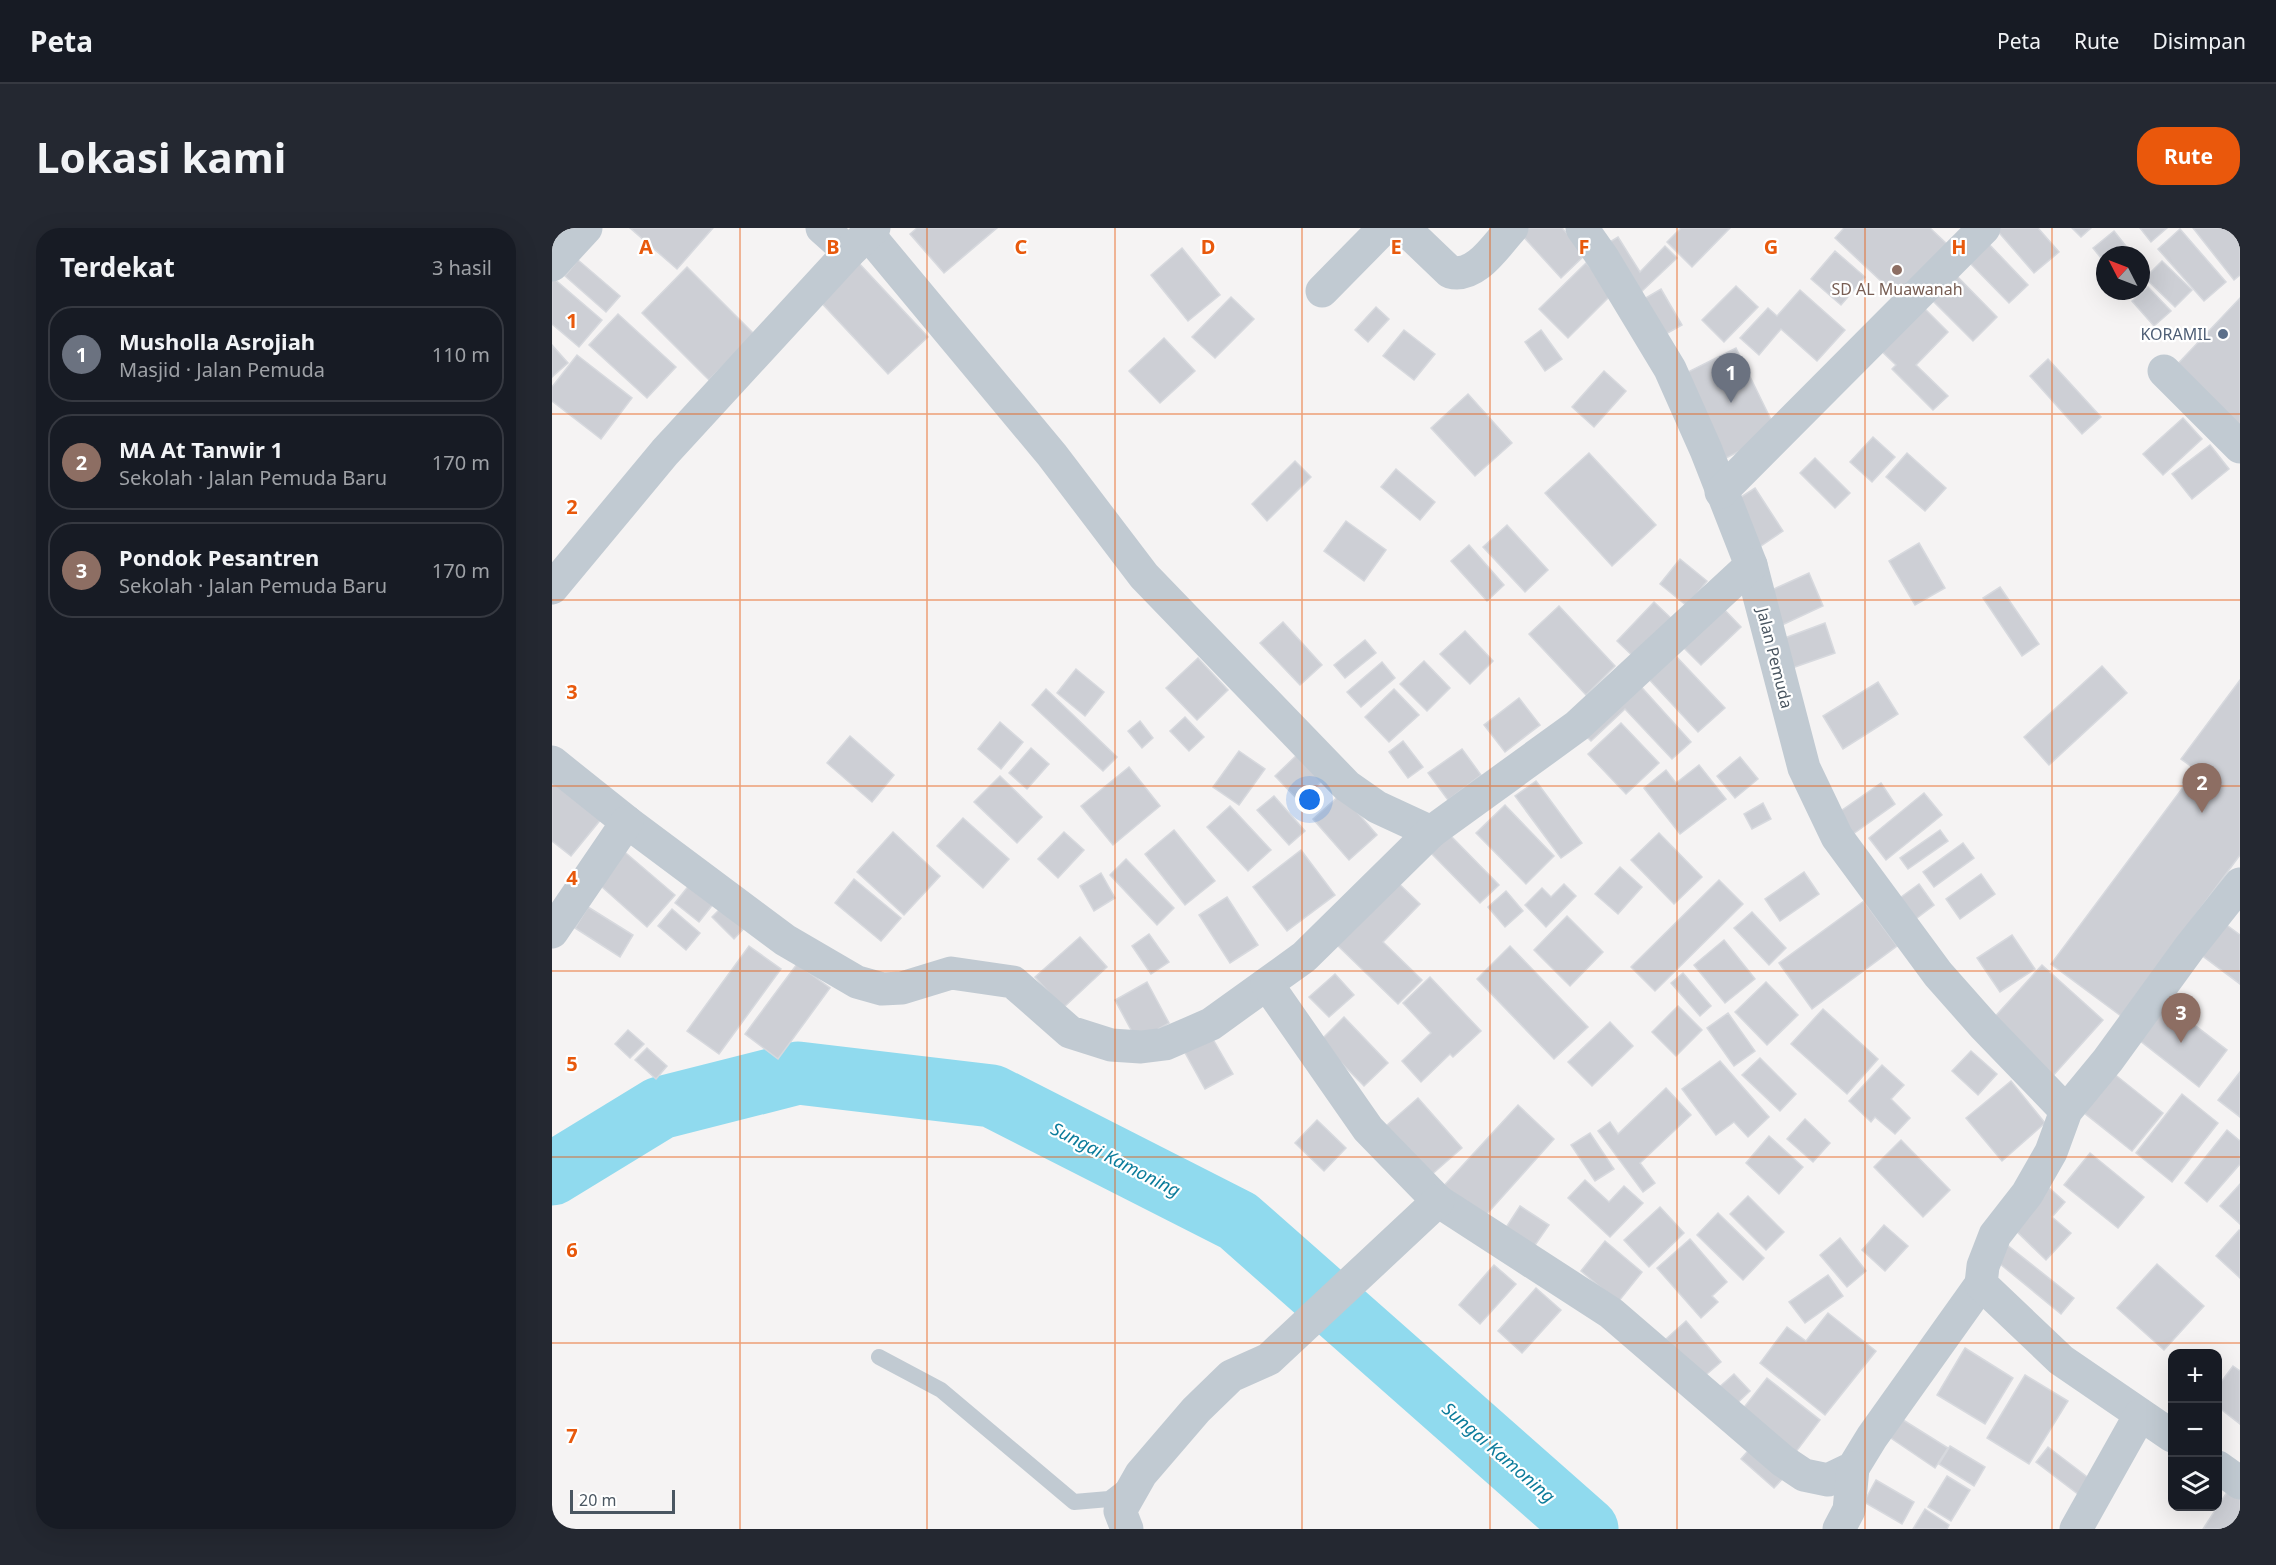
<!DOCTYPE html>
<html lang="id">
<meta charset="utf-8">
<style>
body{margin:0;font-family:"Noto Sans",sans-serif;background:#242831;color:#f1f3f6}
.controls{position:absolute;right:18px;bottom:18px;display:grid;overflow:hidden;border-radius:12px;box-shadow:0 6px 24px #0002}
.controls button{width:54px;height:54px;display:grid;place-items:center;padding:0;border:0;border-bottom:2px solid #363941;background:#171b24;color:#f1f3f6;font:30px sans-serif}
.compass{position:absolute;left:1544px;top:18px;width:54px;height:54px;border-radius:50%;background:#171b24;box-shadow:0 6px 24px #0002;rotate:312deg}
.scale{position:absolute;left:18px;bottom:15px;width:105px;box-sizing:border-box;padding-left:6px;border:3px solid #4a5661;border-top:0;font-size:16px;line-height:21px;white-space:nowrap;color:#4a5661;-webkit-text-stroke:4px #fff;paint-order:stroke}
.you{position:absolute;left:758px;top:572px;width:21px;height:21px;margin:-15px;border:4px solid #fff;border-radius:50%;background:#1a73e8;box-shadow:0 0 0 9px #1a73e833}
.badge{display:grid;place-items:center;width:39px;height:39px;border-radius:50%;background:#ea580c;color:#fff;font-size:20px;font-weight:700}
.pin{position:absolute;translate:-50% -50px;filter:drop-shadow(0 2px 3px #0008)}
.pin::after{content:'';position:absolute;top:32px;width:21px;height:18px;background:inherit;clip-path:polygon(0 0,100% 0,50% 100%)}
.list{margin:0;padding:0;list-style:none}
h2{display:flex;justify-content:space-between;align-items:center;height:78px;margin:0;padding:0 24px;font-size:26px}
h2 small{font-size:20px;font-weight:400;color:#9ea1a6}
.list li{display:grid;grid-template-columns:39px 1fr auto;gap:18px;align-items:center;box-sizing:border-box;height:96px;margin:0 12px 12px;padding:0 12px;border:2px solid #363941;border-radius:24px}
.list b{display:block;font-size:22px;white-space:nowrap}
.list p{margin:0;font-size:20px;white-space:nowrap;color:#9ea1a6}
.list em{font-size:20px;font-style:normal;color:#9ea1a6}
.icon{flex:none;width:33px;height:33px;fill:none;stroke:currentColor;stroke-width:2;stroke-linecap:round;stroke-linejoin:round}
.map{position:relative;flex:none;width:1688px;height:1301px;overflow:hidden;border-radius:24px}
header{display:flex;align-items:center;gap:36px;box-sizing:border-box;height:84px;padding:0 30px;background:#171b24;border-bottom:2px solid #363941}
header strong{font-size:28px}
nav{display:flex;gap:33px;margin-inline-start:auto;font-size:21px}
.intro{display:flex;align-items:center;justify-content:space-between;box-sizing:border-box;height:144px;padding:0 36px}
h1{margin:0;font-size:42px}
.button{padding:15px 27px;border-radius:24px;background:#ea580c;color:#fff;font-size:21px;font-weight:700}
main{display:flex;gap:36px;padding:0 36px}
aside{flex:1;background:#171b24;border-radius:24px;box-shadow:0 6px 24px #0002}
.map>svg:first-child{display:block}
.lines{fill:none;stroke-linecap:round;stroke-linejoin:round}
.river{stroke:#90daee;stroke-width:63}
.building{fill:#cdcfd5;stroke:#d7d9de;stroke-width:1.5}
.service{stroke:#c1cad2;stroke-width:16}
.minor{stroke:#c1cad2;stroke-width:33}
.grid{fill:none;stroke:#e8590c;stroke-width:1.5;stroke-opacity:0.55}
.education-dot{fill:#8d6e63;stroke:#fff;stroke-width:2}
.service-dot{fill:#5c6f8a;stroke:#fff;stroke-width:2}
.labels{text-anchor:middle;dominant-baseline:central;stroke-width:4.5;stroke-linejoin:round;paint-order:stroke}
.education-label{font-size:16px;fill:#785e54;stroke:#fff}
.service-label{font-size:16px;fill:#4e5e75;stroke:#fff;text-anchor:end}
.street-label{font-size:16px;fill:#4a5661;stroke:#fff}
.water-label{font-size:18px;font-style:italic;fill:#0c7c9b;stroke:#fff}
.grid-label{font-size:20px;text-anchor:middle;font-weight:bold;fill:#e8590c;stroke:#fff;stroke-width:4.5;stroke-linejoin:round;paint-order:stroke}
</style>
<header>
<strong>Peta</strong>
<nav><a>Peta</a><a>Rute</a><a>Disimpan</a></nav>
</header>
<div class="intro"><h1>Lokasi kami</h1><a class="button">Rute</a></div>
<main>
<aside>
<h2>Terdekat<small>3 hasil</small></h2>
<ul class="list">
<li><span class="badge" style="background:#6b7280">1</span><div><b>Musholla Asrojiah</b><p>Masjid · Jalan Pemuda</p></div><em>110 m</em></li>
<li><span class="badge" style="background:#8d6e63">2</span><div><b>MA At Tanwir 1</b><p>Sekolah · Jalan Pemuda Baru</p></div><em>170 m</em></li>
<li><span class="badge" style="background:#8d6e63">3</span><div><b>Pondok Pesantren</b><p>Sekolah · Jalan Pemuda Baru</p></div><em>170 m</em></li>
</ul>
</aside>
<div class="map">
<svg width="1688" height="1301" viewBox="0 0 1688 1301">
<rect width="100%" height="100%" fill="#f5f3f3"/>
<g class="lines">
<path class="river" d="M0,946l108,-66 138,-35 194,23 246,125 349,308"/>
</g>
<g class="building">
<path d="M78,0h83l-36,41z"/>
<path d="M365,0h80l-53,45 -34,-39z"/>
<path d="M973,0h37l24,26 -25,24 -41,-45z"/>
<path d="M1129,0h49l-38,39 -25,-25z"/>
<path d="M1292,0h86l17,16 -49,53 -63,-59z"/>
<path d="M1443,0h43l21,24 -25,21z"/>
<path d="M1520,0h19l-10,9z"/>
<path d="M1588,0h27l-16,14z"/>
<path d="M1641,0h47v47l-6,5z"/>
<path d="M1628,1l46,53 -22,19 -46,-52z"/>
<path d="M1562,3l19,24h-28v8l-12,-15z"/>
<path d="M1066,9l22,35 25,-26 12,12 -38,36 -36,-48z"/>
<path d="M1434,13l42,44 -19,18 -42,-43z"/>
<path d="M630,20l38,47 -32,26 -37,-46z"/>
<path d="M1283,23l30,26 -24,28 -30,-26z"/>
<path d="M303,31l73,78 -40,37 -73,-78z"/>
<path d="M26,32l42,36 -14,16 -41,-36z"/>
<path d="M1610,33l30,29 -17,17 -30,-29z"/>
<path d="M1034,35l28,29 -46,46 -29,-29z"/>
<path d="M135,39l67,67 -45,46 -67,-67z"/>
<path d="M1400,43l45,46 -24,24 -46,-46z"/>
<path d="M0,49l50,43 -23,27 -27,-23z"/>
<path d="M1184,58l22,21 -34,35 -22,-22z"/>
<path d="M1596,59l23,24 -17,15 -22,-25z"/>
<path d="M1109,61l21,36 -25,14 -20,-36z"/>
<path d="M1248,62l45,40 -28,31 -36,-32 -22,26 -19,-17 28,-30 9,8z"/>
<path d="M679,69l23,22 -39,39 -23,-21z"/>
<path d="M1688,70v138l-69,-65z"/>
<path d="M1364,72l32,32 -32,33 32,31 -15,14 -41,-41 4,-4 -23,-22z"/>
<path d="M824,79l13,12 -21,23 -13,-12z"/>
<path d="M66,86l58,53 -29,31 -58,-53z"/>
<path d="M852,102l31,24 -21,26 -31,-24z"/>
<path d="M989,102l21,29 -17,12 -20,-29z"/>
<path d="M612,110l31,33 -35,32 -31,-32z"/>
<path d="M0,117l16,18 -16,14z"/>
<path d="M1184,120l41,84 -51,26 -42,-84z"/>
<path d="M25,127l55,43 -31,41 -49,-38v-14z"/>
<path d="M1496,131l53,58 -19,17 -52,-58z"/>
<path d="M1052,143l22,20 -32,36 -22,-20z"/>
<path d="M916,166l44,49 -37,33 -44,-48z"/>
<path d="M1631,190l19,21 -39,36 -20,-21z"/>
<path d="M1321,209l22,20 -23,25 -22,-20z"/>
<path d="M1658,217l19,24 -37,30 -20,-25z"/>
<path d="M1037,225l67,72 -44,41 -67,-73z"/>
<path d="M1355,225l39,35 -21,23 -39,-34z"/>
<path d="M1263,230l35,35 -15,15 -35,-35z"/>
<path d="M743,233l16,16 -44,44 -15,-17z"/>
<path d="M844,241l39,33 -15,18 -39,-33z"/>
<path d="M1203,260l28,43 -25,17 -28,-44z"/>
<path d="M794,293l40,29 -22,31 -40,-30z"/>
<path d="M955,297l41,45 -23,22 -42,-45z"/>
<path d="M1367,315l26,45 -30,17 -26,-44z"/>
<path d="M917,317l35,40 -17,16 -36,-40z"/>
<path d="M1128,331l27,22 -20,25 -27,-22z"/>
<path d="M1257,345l14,33 -43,20 -15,-33z"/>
<path d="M1448,359l39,57 -17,12 -39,-58z"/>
<path d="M1102,374l20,19 -37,39 -20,-19z"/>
<path d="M1167,376l22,23 -40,38 -22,-22z"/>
<path d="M1007,378l56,60 -29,29 -57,-61z"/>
<path d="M731,394l39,43 -22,20 -40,-42z"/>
<path d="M1273,395l10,30 -43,15 -10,-29z"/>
<path d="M913,403l28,30 -23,23 -30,-30z"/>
<path d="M813,412l11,13 -31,25 -11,-13z"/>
<path d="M1120,424l53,56 -27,24 -52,-56z"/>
<path d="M646,430l30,32 -31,30 -31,-32z"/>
<path d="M872,433l26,27 -23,23 -27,-27z"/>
<path d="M830,434l13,16 -34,29 -14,-15z"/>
<path d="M1550,438l25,27 -78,72 -25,-28z"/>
<path d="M524,441l28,23 -19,24 -28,-23z"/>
<path d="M1083,452l56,62 -19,17 -47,-50 -34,32 -10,-10z"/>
<path d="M1688,452v175l-119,161 -70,-52 145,-194 -15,-11z"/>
<path d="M1326,454l20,32 -55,35 -20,-33z"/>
<path d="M494,461l71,68 -14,14 -71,-66z"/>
<path d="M842,461l25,26 -30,27 -24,-25z"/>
<path d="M967,470l21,27 -35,27 -21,-27z"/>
<path d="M633,489l19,20 -15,14 -19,-20z"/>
<path d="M588,493l13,17 -11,10 -14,-17z"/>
<path d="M448,494l23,20 -22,27 -23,-20z"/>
<path d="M1069,495l38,40 -33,31 -38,-40z"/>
<path d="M298,508l44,39 -22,27 -45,-39z"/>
<path d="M851,513l20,26 -15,11 -19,-26z"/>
<path d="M479,520l18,16 -22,25 -18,-16z"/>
<path d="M910,521l19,26 -33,25 -20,-27z"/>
<path d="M687,523l26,18 -26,36 -26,-18z"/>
<path d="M747,525l25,26 -24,23 -25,-26z"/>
<path d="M1188,529l18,22 -23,19 -18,-22z"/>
<path d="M1147,537l27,34 -46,35 -36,-46 22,-18 10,13z"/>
<path d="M577,539l31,39 -47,39 -32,-39z"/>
<path d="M448,548l42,41 -25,26 -43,-41z"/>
<path d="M0,549l50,41 -31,38 -19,-15z"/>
<path d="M984,553l46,62 -21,15 -46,-62z"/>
<path d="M1329,555l14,21 -42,30 -15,-21z"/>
<path d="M1372,565l18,22 -56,45 -17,-22z"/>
<path d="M789,566l36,41 -28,25 -36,-41z"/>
<path d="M722,568l31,35 -16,14 -32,-35z"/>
<path d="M1211,575l8,16 -19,10 -8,-15z"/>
<path d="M953,577l49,51 -28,28 -50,-51z"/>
<path d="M678,578l41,44 -23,21 -41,-44z"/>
<path d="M411,590l46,41 -26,29 -46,-42z"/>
<path d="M622,602l41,51 -30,24 -40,-51z"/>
<path d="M1388,602l8,11 -40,28 -8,-11z"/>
<path d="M341,604l47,44 -36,39 -47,-43z"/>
<path d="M512,604l20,18 -26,28 -20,-19z"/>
<path d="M895,604l52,53 -19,18 -51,-52z"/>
<path d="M1107,605l43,44 -28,27 -43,-44z"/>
<path d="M1411,615l11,15 -40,29 -11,-15z"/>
<path d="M68,620l55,47 -28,32 -54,-48z"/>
<path d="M749,622l34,45 -48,36 -34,-44z"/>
<path d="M574,631l48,49 -17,17 -47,-50z"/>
<path d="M1068,639l22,20 -24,27 -23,-20z"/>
<path d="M1252,644l15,22 -39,27 -15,-22z"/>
<path d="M549,645l14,25 -21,13 -14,-25z"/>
<path d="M1429,646l14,20 -35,25 -14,-20z"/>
<path d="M302,651l47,39 -20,23 -46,-38z"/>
<path d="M842,651l26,25 -37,38 39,38 -24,24 -62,-60z"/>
<path d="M1167,652l24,24 -88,87 -24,-24z"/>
<path d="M138,656l24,19 -15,19 -24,-19z"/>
<path d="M1012,656l12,12 -30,31 -21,-22 17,-17 9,9z"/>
<path d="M1367,656l15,21 -29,22 -16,-21z"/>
<path d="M954,663l17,20 -18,16 -17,-20z"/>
<path d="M675,669l31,48 -28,18 -31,-48z"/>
<path d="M1312,673l33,45 -85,63 -33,-46z"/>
<path d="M175,674l22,21 -15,16 -22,-22z"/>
<path d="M36,679l45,28 -13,22 -45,-29z"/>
<path d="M120,681l28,24 -14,17 -28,-24z"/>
<path d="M1200,684l34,36 -17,17 -35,-37z"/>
<path d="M1015,688l36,36 -33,34 -36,-36z"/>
<path d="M1672,695l16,12v49l-40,-30z"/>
<path d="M597,706l20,28 -18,12 -19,-28z"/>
<path d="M1460,707l23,34 -35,23 -23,-34z"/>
<path d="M528,709l27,30 -44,41 -28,-31z"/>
<path d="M1172,712l31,39 -30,24 -31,-38z"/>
<path d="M197,718l32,23 -62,85 -32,-23z"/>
<path d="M958,718l78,81 -34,32 -77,-80z"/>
<path d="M245,736l33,24 -52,71 -33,-25z"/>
<path d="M1490,737l61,55 -52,58 -61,-56z"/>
<path d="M1131,745l28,33 -11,10 -29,-33z"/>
<path d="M783,746l19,21 -25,22 -20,-20z"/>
<path d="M878,749l51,54 -28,26 -3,-3 -29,28 -19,-21 29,-28 -28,-30z"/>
<path d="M595,754l22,41 -32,18 -22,-41z"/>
<path d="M1214,754l32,33 -31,30 -32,-33z"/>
<path d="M1610,772l65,50 -28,37 -65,-51z"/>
<path d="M1126,778l24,24 -26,26 -24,-24z"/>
<path d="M1271,781l55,50 -31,35 -56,-50z"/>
<path d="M1176,785l27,38 -21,15 -27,-38z"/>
<path d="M792,789l44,46 -24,23 -44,-45z"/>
<path d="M1058,794l23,24 -41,40 -24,-24z"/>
<path d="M76,802l16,14 -14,14 -15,-14z"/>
<path d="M658,806l23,40 -28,15 -22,-40z"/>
<path d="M95,820l20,18 -11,13 -21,-19z"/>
<path d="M1419,823l26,23 -19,21 -26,-24z"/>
<path d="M1208,830l36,36 -16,17 -38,-36z"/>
<path d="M1168,833l49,56 -21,20 -14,-15 -18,13 -34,-46z"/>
<path d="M1330,837l22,20 -13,14 19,19 -15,16 -20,-17 -4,5 -22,-21z"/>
<path d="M1688,844v45l-22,-17z"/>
<path d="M1561,845l50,40 -31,38 -49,-39z"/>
<path d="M1459,853l34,42 -43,38 -36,-43z"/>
<path d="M1114,860l25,27 -51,48 15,20 -12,9 -45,-61 12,-9 8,12z"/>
<path d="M1630,866l36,29 -46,59 -36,-29z"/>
<path d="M866,870l44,50 -40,35 -44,-50z"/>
<path d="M966,877l36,34 -76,85 -38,-34z"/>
<path d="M1253,891l25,24 -17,19 -26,-23z"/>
<path d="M765,892l29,28 -22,23 -29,-28z"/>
<path d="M1675,902l13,11v23l-33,38 -22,-19z"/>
<path d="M1038,905l24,36 -19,12 -24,-36z"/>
<path d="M1217,908l34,31 -24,27 -33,-31z"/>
<path d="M1349,912l49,50 -27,27 -49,-50z"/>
<path d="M1538,925l54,44 -26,31 -54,-43z"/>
<path d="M1033,952l24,22 15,-16 19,17 -33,34 -42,-39z"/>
<path d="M1688,956v40l-20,-18z"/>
<path d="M1494,957l19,17 -13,15 19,16 -25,27 -36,-35z"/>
<path d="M1196,968l36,36 -18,18 -36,-36z"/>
<path d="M968,978l29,19 -16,23 -28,-19z"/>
<path d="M1108,979l24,26 -35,34 -25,-27z"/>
<path d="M1166,985l46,45 -21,22 -46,-45z"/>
<path d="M1332,997l24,21 -23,25 -23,-21z"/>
<path d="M1687,1002l1,1v47l-24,-22z"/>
<path d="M1288,1010l26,33 -19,16 -27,-32z"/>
<path d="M1138,1011l37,43 -15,14 6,6 -17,16 -44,-50z"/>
<path d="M1053,1013l37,31 -24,30 -37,-31z"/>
<path d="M1454,1016l68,54 -13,16 -67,-55z"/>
<path d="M1605,1036l47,42 -40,44 -47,-42z"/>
<path d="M942,1037l22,19 -36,40 -21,-19z"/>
<path d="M1276,1047l15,21 -38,27 -16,-21z"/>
<path d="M984,1060l25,22 -39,43 -24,-22z"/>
<path d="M1276,1085l48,38 -51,64 -65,-52 27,-36 19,14z"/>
<path d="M1134,1093l35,41 -20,17 -35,-40z"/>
<path d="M1413,1120l48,30 -28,46 -48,-29z"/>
<path d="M1681,1138l7,5v53l-22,-17v-21z"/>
<path d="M1182,1146l16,17 -18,17 -16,-18z"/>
<path d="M1473,1147l43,26 -39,63 -42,-26z"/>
<path d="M1215,1150l53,42 -28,37 -54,-42z"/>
<path d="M1340,1185l56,35 -13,20 -53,-36z"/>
<path d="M1202,1216l33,30 -13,14 -33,-29z"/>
<path d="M1398,1218l35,21 -11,19 -35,-22z"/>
<path d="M1496,1219l47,36 -12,15 -47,-36z"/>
<path d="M1395,1248l23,14 -19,31 -23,-14z"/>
<path d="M1324,1252l38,22 -12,22 -38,-22z"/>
<path d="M1681,1255l7,4v42h-37z"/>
<path d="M1373,1281l24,16 -2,4h-34z"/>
</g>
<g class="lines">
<path class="service" d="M327,1129l62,33 133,112 35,-3 17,-13"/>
<g class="minor">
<path d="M270,0l27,24"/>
<path d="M852,0l46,44c26,7 47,-28 62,-44"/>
<path d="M1030,0l21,30 67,111 36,81 45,115 53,203 33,69 101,137 46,52 82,85"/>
<path d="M316,6l184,221 92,121 203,210 30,21 54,25"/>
<path d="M0,37l34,-37"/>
<path d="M770,63l62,-63"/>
<path d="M1612,143l76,76"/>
<path d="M1169,264l263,-264"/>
<path d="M0,360l113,-136 184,-200 25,-24"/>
<path d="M0,534l75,60 158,118 72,42 25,7 20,-1 49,-15 62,9 57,50 41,13 30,2 24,-3 46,-20 93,-67 127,-125 146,-106 174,-161"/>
<path d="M0,704l75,-110"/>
<path d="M715,756l101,145 70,72 173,112 172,148 21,14 24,5 25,-12 19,-31 109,-153"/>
<path d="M1620,1208l-111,-76 -80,-76 2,-18 12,-31 32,-41 24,-42 15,-41 42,-51 82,-113 50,-63"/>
<path d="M1666,1239l22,16"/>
<path d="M575,1301l-7,-18 21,-37 55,-64 35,-34 38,-17 169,-158"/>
<path d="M1287,1301l10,-19 4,-42"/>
<path d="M1524,1301l64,-114"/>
</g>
</g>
<path class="grid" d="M188,0v1301M375,0v1301M563,0v1301M750,0v1301M938,0v1301M1125,0v1301M1313,0v1301M1500,0v1301M0,186h1688M0,372h1688M0,558h1688M0,743h1688M0,929h1688M0,1115h1688"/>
<circle class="education-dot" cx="1345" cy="42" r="6"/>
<circle class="service-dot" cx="1671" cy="106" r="6"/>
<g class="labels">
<g class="education-label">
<text x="1345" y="61">SD AL Muawanah</text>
</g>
<g class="service-label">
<text x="1659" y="106">KORAMIL</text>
</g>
<g class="street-label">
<text transform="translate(1223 430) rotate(76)">Jalan Pemuda</text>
</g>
<g class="water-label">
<text transform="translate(564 931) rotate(27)">Sungai Kamoning</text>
<text transform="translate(947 1224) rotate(41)">Sungai Kamoning</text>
</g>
</g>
<g class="grid-label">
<text x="94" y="26">A</text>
<text x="281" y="26">B</text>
<text x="469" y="26">C</text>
<text x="656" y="26">D</text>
<text x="844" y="26">E</text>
<text x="1032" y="26">F</text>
<text x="1219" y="26">G</text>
<text x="1407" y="26">H</text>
<text x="20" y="100">1</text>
<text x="20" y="286">2</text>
<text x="20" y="471">3</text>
<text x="20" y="657">4</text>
<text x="20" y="843">5</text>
<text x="20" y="1029">6</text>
<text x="20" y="1215">7</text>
</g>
</svg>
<div class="controls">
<button>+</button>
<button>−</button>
<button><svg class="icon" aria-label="layers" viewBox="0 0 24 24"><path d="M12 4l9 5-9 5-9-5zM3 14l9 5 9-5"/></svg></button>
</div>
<svg class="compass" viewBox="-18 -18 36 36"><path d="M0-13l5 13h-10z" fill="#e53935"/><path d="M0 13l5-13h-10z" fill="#9ea1a6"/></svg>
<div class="scale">20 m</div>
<div class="you"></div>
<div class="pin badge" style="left:1179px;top:175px;background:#6b7280">1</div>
<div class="pin badge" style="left:1650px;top:585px;background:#8d6e63">2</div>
<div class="pin badge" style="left:1629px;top:815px;background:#8d6e63">3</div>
</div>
</main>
